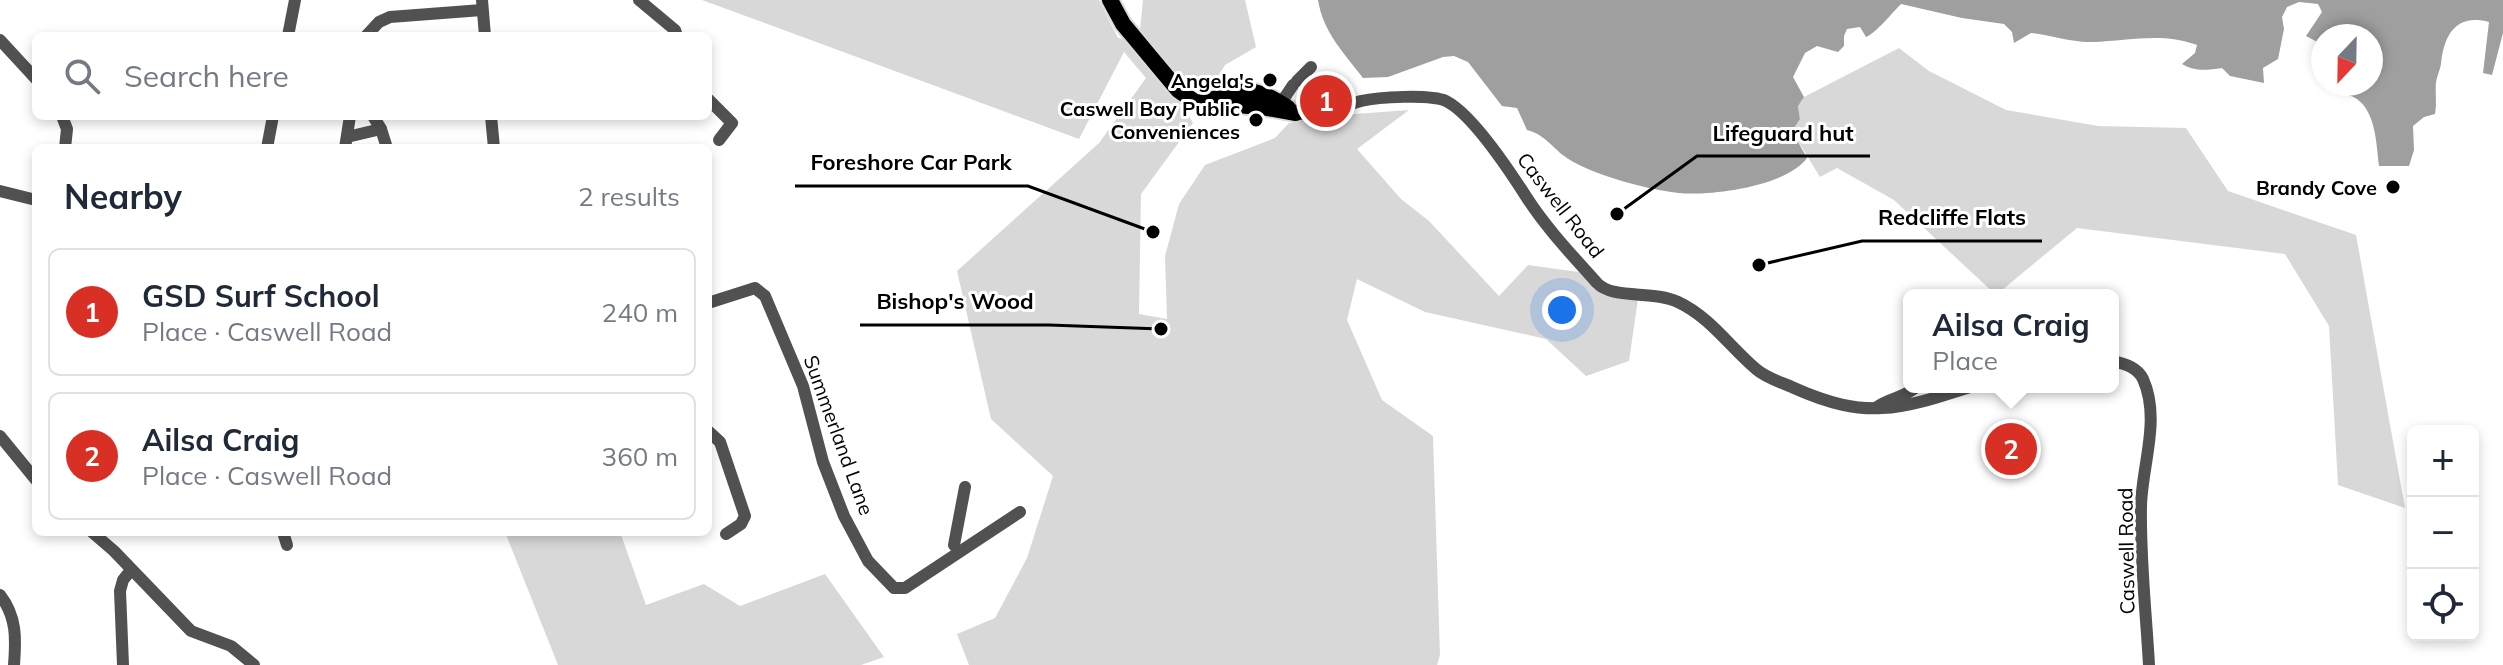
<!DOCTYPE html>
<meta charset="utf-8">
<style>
body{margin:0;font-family:Mulish,sans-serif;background:#f6f6f7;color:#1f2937}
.controls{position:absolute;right:24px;bottom:24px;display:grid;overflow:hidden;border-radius:12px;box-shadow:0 4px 12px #0003}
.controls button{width:72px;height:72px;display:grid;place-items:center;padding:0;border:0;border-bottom:2px solid #e0e1e3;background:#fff;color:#1f2937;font:40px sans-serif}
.compass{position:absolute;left:2311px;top:24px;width:72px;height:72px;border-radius:50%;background:#fff;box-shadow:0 4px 12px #0003;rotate:202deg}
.you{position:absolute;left:1562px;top:310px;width:28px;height:28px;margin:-20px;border:6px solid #fff;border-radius:50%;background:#1a73e8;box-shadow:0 0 0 12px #1a73e833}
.badge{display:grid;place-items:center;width:52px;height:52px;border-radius:50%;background:#d93025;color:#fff;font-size:26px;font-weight:700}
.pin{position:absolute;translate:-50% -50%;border:4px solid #fff;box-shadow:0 2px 8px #0006}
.popup{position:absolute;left:1903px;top:289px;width:216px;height:104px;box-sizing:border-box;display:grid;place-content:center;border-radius:12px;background:#fff;filter:drop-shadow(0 2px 6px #0005);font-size:26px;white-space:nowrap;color:#747a83}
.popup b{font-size:30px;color:#1f2937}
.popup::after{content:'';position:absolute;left:50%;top:100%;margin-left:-16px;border:16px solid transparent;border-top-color:#fff}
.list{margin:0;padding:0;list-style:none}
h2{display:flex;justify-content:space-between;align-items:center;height:104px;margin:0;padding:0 32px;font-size:34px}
h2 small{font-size:26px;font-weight:400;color:#747a83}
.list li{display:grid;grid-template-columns:52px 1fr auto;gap:24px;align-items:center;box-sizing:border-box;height:128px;margin:0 16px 16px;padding:0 16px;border:2px solid #e0e1e3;border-radius:12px}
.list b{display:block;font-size:30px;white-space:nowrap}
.list p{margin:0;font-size:26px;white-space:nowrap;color:#747a83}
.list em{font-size:26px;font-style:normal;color:#747a83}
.icon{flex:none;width:44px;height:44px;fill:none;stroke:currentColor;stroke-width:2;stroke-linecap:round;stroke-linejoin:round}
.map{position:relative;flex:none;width:2503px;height:665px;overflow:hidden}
.search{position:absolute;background:#fff;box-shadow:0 4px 12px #0003;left:32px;top:32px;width:680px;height:88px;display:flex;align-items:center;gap:20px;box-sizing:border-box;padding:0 28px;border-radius:12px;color:#747a83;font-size:30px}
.panel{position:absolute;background:#fff;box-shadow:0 4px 12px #0003;left:32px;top:144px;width:680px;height:392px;border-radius:12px}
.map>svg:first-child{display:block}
.green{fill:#d8d8d8}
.water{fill:#9f9f9f}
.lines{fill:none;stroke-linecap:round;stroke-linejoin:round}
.major-casing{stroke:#dbdbdb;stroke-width:20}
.minor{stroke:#515151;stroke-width:12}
.major{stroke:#000;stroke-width:16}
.poi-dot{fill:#000;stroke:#fff;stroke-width:3}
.labels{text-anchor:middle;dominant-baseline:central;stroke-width:6;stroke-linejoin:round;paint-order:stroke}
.poi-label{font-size:20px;font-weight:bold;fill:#000;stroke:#fff;text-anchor:end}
.street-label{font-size:20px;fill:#000;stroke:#fff}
.leader{fill:none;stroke:#000;stroke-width:3}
.callout-dot{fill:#000;stroke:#fff;stroke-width:3}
.callout-label{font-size:22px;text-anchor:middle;font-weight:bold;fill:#000;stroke:#fff;stroke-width:6;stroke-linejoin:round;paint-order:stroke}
</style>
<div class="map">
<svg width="2503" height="665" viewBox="0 0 2503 665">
<rect width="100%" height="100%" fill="#fff"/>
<g class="green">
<path d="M702,0h397l19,38 21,2 4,-40h102l11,47 -31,18 -9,15 -17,1 -22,15 16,27 -52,71 -2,120 28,5 -2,-63 14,-52 26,-39 70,-27 14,-15 25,-6 95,-7 -52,39 44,50 28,22 70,75 29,-31 51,7 18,17 41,10 -9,62 -43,15 -40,-37 -121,-27 -68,-33 -10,41 35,80 51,36 7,219 -3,10h-468l-12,-31 38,-16 32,-60 26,-82 -62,-57 -34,-148 142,-128 47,-65 -22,-26 -45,87z"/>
<path d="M1899,48l30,23 77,39 92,16 88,2 42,63 128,44 49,273 -67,-23 -9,-159 -44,-72 -208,-26 -81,67 -102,-95 -57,-32 -17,9 -28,-46 8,-12 -2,-13 6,-9z"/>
<path d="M505,532h115l26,73 58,-21 36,22 85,-32 59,83 -23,8h-303z"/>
</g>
<path class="water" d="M1318,0h1185v33l-11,42 -9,-2 6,-51c-34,-9 -45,14 -48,42 -1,6 -4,12 -5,18 -1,11 1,21 -1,32l-11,3 -11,9 1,24 -5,16h-30c-3,-24 -3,-63 -31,-71l-5,-11h28v-48h-48v9l-17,-9 16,-24 -4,-8 -19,-2 -12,5 -5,10 2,12 -6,30 -15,9 1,15 -34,-7 -8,-8c-15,2 -27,4 -40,-4l13,-11 2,-8c-35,-13 -68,-4 -105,-3 -19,1 -42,-7 -61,-9l-17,10 -2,-11 -8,-8 -42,-6 -61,-14c-8,8 -26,30 -35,33l-6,-10 -13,2 -3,7v10l-6,6 -21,-6 -12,7 -12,24 11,20 -6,9 2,13 -8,12 15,27c-20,28 -95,38 -128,35 -30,-3 -87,-18 -112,-35 -15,-10 -21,-23 -40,-28l-10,-22 -15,-2 -34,-44 -14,-6 -11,1 -55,20 -25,1c-19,-25 -40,-46 -45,-78z"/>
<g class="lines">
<g class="major-casing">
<g id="major">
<path d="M1110,0l13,24 55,66 17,12 67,5 34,6"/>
<path d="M1210,100c37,-11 44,-14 78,8"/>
</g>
</g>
<g class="minor">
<path d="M482,0l3,36"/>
<path d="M639,0l36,30 2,6"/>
<path d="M288,36l7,-36"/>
<path d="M366,36l13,-14 11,-5 92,-7"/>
<path d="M0,40l36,39"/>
<path d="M1297,81l14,-14"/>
<path d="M708,99l24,24 -13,17"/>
<path d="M1281,103l12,-18"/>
<path d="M1296,113c23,5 44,-6 65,-12 17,-4 69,-7 85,0 26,13 65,72 81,97 20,31 46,58 70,85 16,17 56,7 81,19 32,15 51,44 78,67 10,9 25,13 38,19 72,32 104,22 176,-1"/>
<path d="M62,116l5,13 -2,19"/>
<path d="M373,116l8,13 6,19"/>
<path d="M491,116l3,32"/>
<path d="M347,137l34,-8"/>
<path d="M267,148l6,-32"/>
<path d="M345,148l5,-32"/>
<path d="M0,191l36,9"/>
<path d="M708,303l47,-15 10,8 38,90 20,76 21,54 24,45 26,27h11l115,-76"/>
<path d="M2113,361c12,3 24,6 30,18 18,40 -1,86 -2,127 -1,53 5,106 8,159"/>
<path d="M1877,407c12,-9 29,-10 39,-20"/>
<path d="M708,431l12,11 25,74 -4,8 -15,10"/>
<path d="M0,436l36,44"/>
<path d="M92,532l22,19 77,80 40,15 23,19"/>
<path d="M283,532l4,13"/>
<path d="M954,545l11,-58"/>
<path d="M0,595c17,22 16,44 14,70"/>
<path d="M123,665l-3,-74 3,-11 8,-10"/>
</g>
<use href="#major" class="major"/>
</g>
<g class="poi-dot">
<circle cx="1270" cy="80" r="8"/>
<circle cx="1256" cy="120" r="8"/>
<circle cx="2393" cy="187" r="8"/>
</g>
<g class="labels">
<g class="poi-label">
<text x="1254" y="80">Angela's</text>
<text x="1240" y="108">Caswell Bay Public<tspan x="1240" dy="23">Conveniences</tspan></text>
<text x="2377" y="187">Brandy Cove</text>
</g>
<g class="street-label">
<text transform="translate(1561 205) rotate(52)">Caswell Road</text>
<text transform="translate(839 435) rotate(70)">Summerland Lane</text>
<text transform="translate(2126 551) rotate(-91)">Caswell Road</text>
</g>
</g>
<path class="leader" d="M1617 214L1697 156H1870M1153 232L1028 186H795M1759 265L1862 241H2042M1161 329L1049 325H860"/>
<g class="callout-dot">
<circle cx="1617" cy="214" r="8"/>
<circle cx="1153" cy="232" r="8"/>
<circle cx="1759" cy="265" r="8"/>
<circle cx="1161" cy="329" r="8"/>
</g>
<g class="callout-label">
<text x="1783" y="141">Lifeguard hut</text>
<text x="911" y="170">Foreshore Car Park</text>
<text x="1952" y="225">Redcliffe Flats</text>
<text x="955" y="309">Bishop's Wood</text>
</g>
</svg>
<div class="controls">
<button>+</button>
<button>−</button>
<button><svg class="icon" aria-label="locate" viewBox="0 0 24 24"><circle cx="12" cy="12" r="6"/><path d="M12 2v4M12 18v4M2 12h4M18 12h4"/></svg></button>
</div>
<svg class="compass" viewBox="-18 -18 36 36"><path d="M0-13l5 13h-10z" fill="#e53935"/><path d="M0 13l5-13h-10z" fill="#747a83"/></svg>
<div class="you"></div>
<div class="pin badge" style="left:1326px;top:101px">1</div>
<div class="pin badge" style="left:2011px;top:449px">2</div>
<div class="popup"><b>Ailsa Craig</b>Place</div>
<div class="search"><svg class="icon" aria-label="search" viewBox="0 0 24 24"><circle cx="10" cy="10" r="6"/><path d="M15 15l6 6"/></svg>Search here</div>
<section class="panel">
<h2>Nearby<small>2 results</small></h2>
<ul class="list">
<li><span class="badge">1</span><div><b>GSD Surf School</b><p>Place · Caswell Road</p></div><em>240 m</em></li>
<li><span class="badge">2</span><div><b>Ailsa Craig</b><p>Place · Caswell Road</p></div><em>360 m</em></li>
</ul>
</section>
</div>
